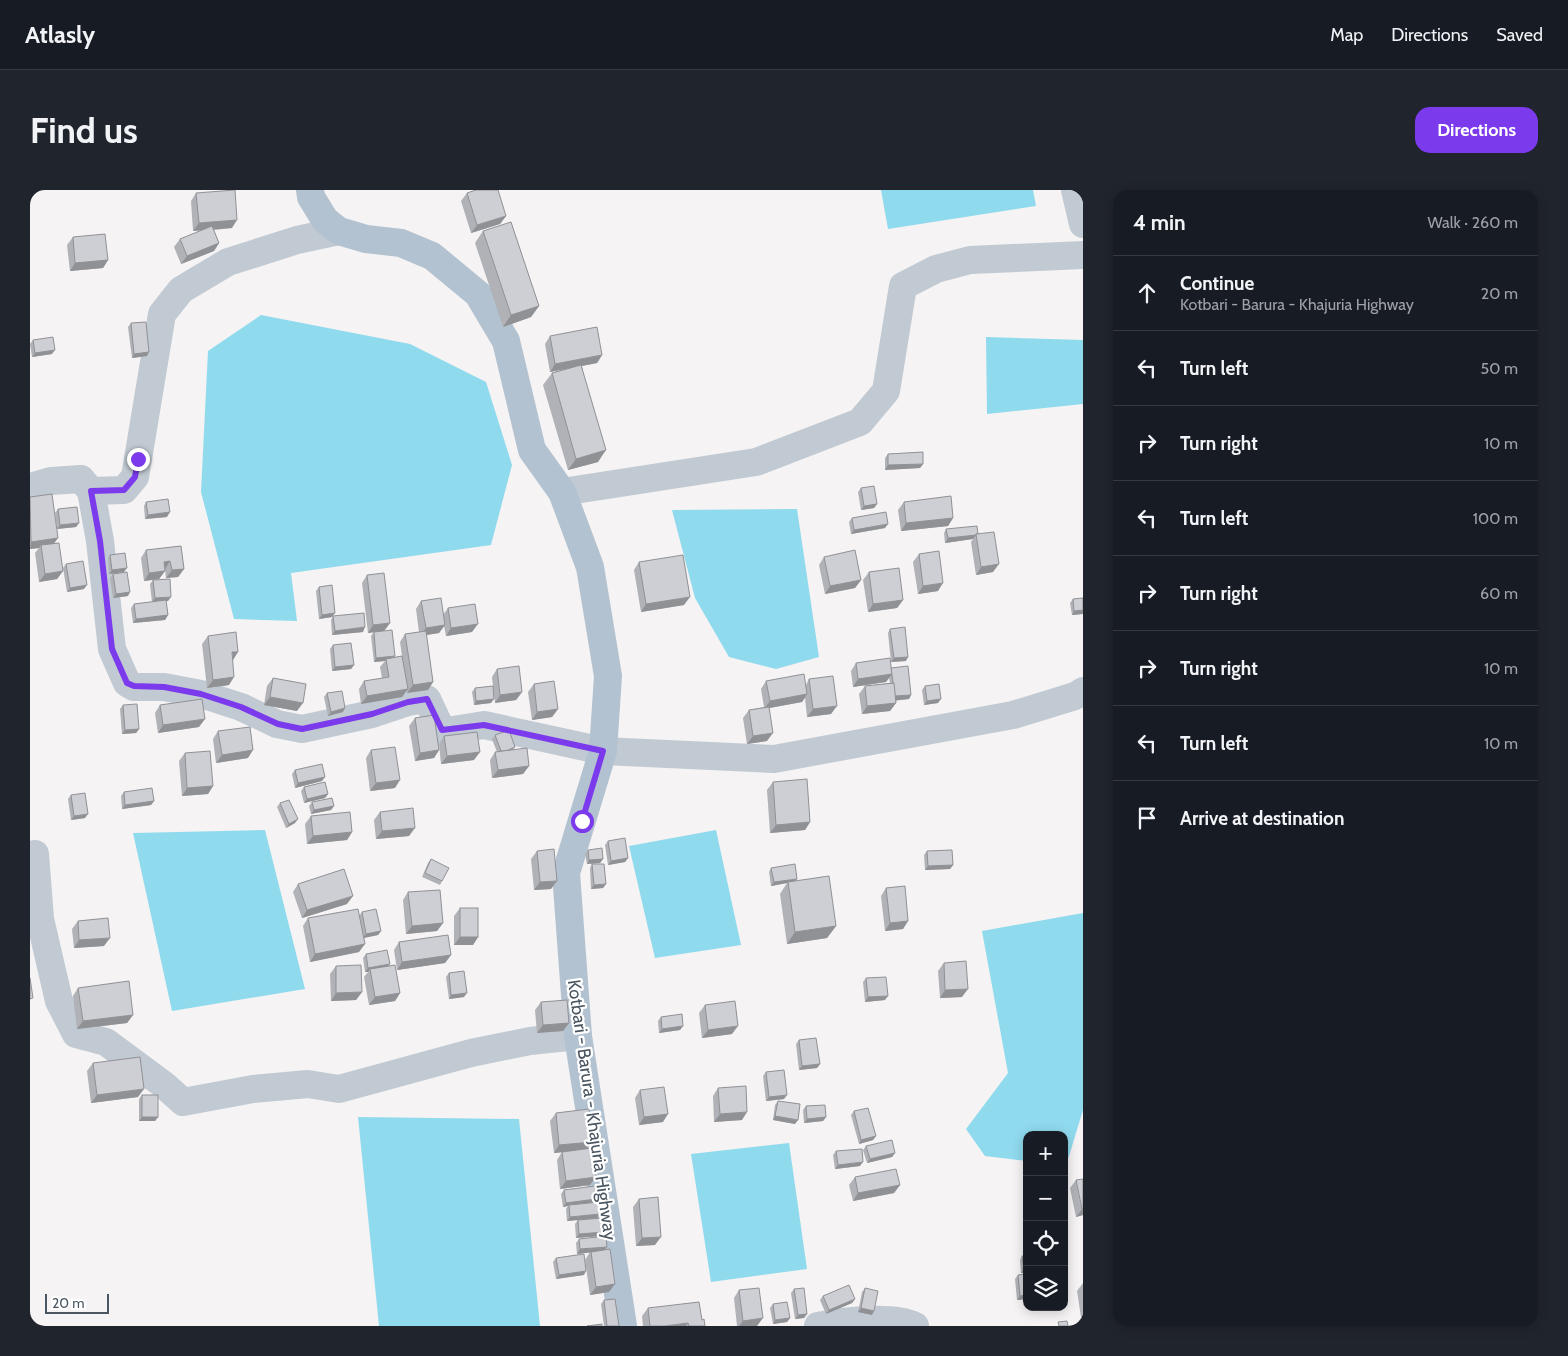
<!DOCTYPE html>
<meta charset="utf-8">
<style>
body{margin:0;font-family:Cabin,sans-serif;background:#20242c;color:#f1f3f6}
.controls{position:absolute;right:15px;bottom:15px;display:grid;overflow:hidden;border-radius:10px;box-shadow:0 2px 12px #0003}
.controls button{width:45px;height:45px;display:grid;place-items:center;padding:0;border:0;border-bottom:1px solid #363941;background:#171b24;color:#f1f3f6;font:25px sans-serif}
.scale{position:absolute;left:15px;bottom:12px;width:64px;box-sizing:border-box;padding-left:5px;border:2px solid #4a5661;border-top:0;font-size:14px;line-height:18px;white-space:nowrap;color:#4a5661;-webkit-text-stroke:4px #fff;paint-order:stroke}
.stop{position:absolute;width:15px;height:15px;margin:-11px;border:4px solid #7c3aed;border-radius:50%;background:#fff}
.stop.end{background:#7c3aed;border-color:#fff;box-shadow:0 1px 5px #0008}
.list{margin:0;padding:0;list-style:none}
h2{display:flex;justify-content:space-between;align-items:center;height:65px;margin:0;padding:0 20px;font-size:21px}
h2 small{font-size:16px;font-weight:400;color:#9ea1a6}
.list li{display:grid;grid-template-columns:32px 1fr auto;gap:15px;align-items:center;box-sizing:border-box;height:75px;padding:0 20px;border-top:1px solid #363941}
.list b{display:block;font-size:19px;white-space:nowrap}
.list p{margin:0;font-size:16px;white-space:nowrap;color:#9ea1a6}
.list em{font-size:16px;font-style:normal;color:#9ea1a6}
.icon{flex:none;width:28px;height:28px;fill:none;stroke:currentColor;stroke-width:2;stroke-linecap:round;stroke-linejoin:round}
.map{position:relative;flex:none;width:1053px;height:1136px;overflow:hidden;border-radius:15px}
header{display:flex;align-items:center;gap:30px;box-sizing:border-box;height:70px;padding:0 25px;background:#171b24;border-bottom:1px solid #363941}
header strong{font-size:24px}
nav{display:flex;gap:28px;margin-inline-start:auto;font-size:18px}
.intro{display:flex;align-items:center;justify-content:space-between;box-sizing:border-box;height:120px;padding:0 30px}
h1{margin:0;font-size:35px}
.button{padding:12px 22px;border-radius:15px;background:#7c3aed;color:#fff;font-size:18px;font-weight:700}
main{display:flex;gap:30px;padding:0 30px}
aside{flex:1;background:#171b24;border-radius:15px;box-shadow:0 2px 12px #0003}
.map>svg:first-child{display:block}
.water{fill:#90daee}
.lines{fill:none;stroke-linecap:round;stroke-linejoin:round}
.minor{stroke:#c1cad2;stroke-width:28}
.major{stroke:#b3c2d1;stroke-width:28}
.wall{fill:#b0b2b7}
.shaded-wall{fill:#909195}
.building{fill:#cdcfd5;stroke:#909195}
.route{stroke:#7c3aed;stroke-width:6}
.labels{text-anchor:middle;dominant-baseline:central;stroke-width:4.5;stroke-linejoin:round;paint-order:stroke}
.street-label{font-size:18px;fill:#4a5661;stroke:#fff}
</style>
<header>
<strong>Atlasly</strong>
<nav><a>Map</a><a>Directions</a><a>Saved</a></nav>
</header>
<div class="intro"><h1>Find us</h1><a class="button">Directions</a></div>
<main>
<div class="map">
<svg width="1053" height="1136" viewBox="0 0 1053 1136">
<rect width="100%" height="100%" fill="#f5f3f3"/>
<g class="water">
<path d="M851,0h152l3,16 -148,23z"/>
<path d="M231,125l149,29 76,38 26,83 -21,80 -200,28 6,48 -63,-2 -33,-127 7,-141z"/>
<path d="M956,147l97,3v64l-96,10z"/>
<path d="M767,319l22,148 -43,12 -47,-12 -34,-59 -23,-88z"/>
<path d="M235,640l40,159 -133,22 -39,-178z"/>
<path d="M686,640l25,115 -86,13 -26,-112z"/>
<path d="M1053,723v197l-17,56 -2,-31h-37v26l-42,-5 -19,-27 42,-56 -26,-142z"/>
<path d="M328,927l161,2 21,207h-161z"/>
<path d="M759,953l18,126 -96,13 -20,-128z"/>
</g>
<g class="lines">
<g class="minor">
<path d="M1045,0l8,34"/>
<path d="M0,297l21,-6 30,-2 10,12 9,50 12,108 15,34 7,4h30l37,7 40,13 36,17 25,5 70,-15 36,-12 19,-3 15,32h5l37,-6 119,26 171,8 239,-44 62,-19 8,-5"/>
<path d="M61,301l33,-1 11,-13 27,-163 19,-24 47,-28 69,-22 42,-9"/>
<path d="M532,302l194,-30 104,-40 26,-31 17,-105 33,-17 34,-9 113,-5"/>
<path d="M5,664l5,65 19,82 17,33 30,8 58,43 19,17 70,-13 55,-5 31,5 132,-36 59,-12 48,-5"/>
<path d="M788,1136c24,-5 76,-11 97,0"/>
</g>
<path class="major" d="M280,0l1,7 14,23 14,11 27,8 35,4 31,13 46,38 28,47 26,109 30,42 28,75 18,109 -5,75 -37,122 12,163 45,290"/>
</g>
<g class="wall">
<path d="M166,3l36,35 -18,2 5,13 -5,8 -33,13 -7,-17 6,-8 22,-9 -9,1 -2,-30z"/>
<path d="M437,3l39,23 -6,8 -29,9 -10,-32z"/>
<path d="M453,41l56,75 -8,11 -28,10 -28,-84z"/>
<path d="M43,47l35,23 -5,8 -33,3 -3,-26z"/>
<path d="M101,133l16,33 -15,2 -4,-31z"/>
<path d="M520,146l52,19 -5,8 -15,3 16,96 -30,8 -25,-85 9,-12 16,-5 -18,4 -5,-28z"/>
<path d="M3,150l19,14 -20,3 -2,-13z"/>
<path d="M858,264l35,10 -3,4 -35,2v-12z"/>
<path d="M831,298l16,16 -3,4 -13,2 -3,-18z"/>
<path d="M0,307l28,41 -4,5 9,28 -6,8 -18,3 -4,-29 4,-5 -9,1z"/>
<path d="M116,312l21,15 -22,2 -1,-13z"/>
<path d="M874,312l49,16 -5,8 -47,5 -3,-21z"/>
<path d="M28,319l21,14 -3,4 -19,2 -2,-16z"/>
<path d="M822,328l33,10 -34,6 -2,-12z"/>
<path d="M916,339l32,5 15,38 -17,3 -5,-33 2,-3 -28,4 -1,-10z"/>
<path d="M151,356l3,23 -6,8 -12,1 -1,-9v2l-6,8 -15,2 -3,-23 5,-8z"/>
<path d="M889,364l19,37 -20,3 -5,-32z"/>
<path d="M80,365l14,17 -15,2 -1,-15z"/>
<path d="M794,367l37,23 -6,8 -30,6 -6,-29z"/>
<path d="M609,372l45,43 -43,7 -7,-42z"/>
<path d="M36,374l18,25 -17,3 -4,-24z"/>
<path d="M839,382l34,28 -6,8 -29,4 -5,-32z"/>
<path d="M83,384l15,22 -15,2 -3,-20z"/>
<path d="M337,385l23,48 -6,8 10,26 8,-1 -2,-14 5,-8 14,-2 -3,-23 5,-8 22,14 5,-7 24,24 -26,4 -2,-10 -5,7 -13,2 7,47 -5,8 -21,3v-3l-5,7 -41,7 -2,-15 5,-8 18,-3 -2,-11 5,-6 -11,1 -3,-26 3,-4 -6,1 -6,-50z"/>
<path d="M123,390l15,21h-2l2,14 -3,5 -32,3 -2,-15 3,-4 18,-2 -2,-18z"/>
<path d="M289,397l13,30 -13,2 -3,-28z"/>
<path d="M1043,409l10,15 -11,1 -2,-12z"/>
<path d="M303,426l30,16 -31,3 -1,-15z"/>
<path d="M860,439l16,32 -15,1 -3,-29z"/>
<path d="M178,446l24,24 -3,25 -22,3 -5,-44z"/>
<path d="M303,455l21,20 -3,4 -19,2 -2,-22z"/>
<path d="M826,473l35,6 20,26 -2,4 -13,1v3l-6,8 -28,3 -3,-20 6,-8 25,-3 -1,-5 -3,4 -33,5 -2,-16z"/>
<path d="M467,479l25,23 -6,8 -21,3 -1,-8 -3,8 -17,2 -2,-13 3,-4 18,-2 -1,-9z"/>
<path d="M243,488l24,33 -33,-6 3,-19z"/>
<path d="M779,489l22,35 -24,3 -2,-19 -3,4 -33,6 -2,33 -20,3 -4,-26 6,-8 15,-3 -3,-18 5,-8 40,4z"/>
<path d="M504,494l24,25 -6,8 -20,3 -4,-28z"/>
<path d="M895,496l13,17 -14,2 -2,-15z"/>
<path d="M297,503l16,19 -15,4 -4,-19z"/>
<path d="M93,515l16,24 -3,4 -14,1 -2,-25z"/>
<path d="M130,515l39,22 -41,6 -3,-20z"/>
<path d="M385,528l24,32 -5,8 -19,3 -6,-35z"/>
<path d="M188,541l30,27 -32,5 -3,-24z"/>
<path d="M465,545l20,12 -2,3 16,16 -6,8 -31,4 -2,-18 5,-8h2l-5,-13z"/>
<path d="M414,546l30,24 -33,4 -2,-20z"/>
<path d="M341,560l24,38 -25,3 -4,-33z"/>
<path d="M155,563l28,33 -5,8 -26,2 -3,-35z"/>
<path d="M265,580l27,11 -27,7 -3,-14z"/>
<path d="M743,592l37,40 -5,8 -35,3 -3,-43z"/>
<path d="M274,597l24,7 -3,4 -21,5 -3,-12z"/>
<path d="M94,602l30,9 -3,4 -29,4 -1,-13z"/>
<path d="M41,605l14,23 -14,2 -3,-21z"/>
<path d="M282,612l22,4 -3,4 -20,4 -2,-8z"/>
<path d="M250,613l15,20 -9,5 -9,-21z"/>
<path d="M350,622l29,24 -33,3 -2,-19z"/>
<path d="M281,626l41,16 -5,8 -40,4 -2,-20z"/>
<path d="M578,651l20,17 -3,4 -17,3 -3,-20z"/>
<path d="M558,660l15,9 -3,4 -13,1 -2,-10z"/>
<path d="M507,661l14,38 -17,1 -3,-31z"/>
<path d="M897,661l26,14 -3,4 -25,1 -1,-15z"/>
<path d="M401,669l11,22 -2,4 -18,-8 6,-14z"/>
<path d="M562,674l14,20 -3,4 -12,1 -1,-21z"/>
<path d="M741,678l26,11 -2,2 41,45 -9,12 -40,6 -7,-50 7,-11 -16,3 -2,-14z"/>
<path d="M268,694l49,20 -45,14 -9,-26z"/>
<path d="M856,698l22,33 -5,8 -18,2 -4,-35z"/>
<path d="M378,702l35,31 -6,8 -31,3 -3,-34z"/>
<path d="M430,718l18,29 -5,8h-19v-29z"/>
<path d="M332,722l19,19 -3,4 -14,3 -5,14 -49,10 -7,-36 5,-8 51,-2z"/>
<path d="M48,731l26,25 -30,2 -2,-19z"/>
<path d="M369,752l52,13 -6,8 -48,7 -3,-20z"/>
<path d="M336,764l23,12 11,27 -5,8 -26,4 -5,-28 4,-5h-3l-2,-14z"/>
<path d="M914,773l18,34 -22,1 -2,-27z"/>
<path d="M306,776l26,26 -6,8 -25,1 -1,-27z"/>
<path d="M419,783l15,24 -15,2 -3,-22z"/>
<path d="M836,788l19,22 -20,2 -2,-20z"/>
<path d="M48,798l55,27 -6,8 -50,6 -4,-33z"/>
<path d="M511,812l28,21 -6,8 -26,2 -2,-23z"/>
<path d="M675,815l27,29 -30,4 -3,-25z"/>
<path d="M631,827l22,9 -3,4 -21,3 -1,-12z"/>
<path d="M769,850l21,24 -3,4 -18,2 -3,-26z"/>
<path d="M63,873l45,34 -47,6 -4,-32z"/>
<path d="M736,882l18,27 -18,2 -3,-25z"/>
<path d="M688,898l24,32 -28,2 -1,-26z"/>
<path d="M610,900l23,32 -24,3 -4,-27z"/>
<path d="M112,905l16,22 -3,4h-16v-22z"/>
<path d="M748,911l17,23 -22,-4 2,-15z"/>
<path d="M776,916l20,11 -3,4 -19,2 -1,-13z"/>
<path d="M824,921l22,25 -3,4 -14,4 -8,-29z"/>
<path d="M526,923l31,35 3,37 -30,4 -3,-29 5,-8 -8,1 -4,-32z"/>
<path d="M836,956l29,7 -3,4 -25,6 -4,-13z"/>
<path d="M806,961l24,15 -25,3 -2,-14z"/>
<path d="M825,987l45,8 -6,8 -41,8 -4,-16z"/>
<path d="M1046,990l7,35 -7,2 -6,-29z"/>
<path d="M534,1000l30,13 6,11 -3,4 4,18 -25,2 -1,-14 3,-4h1l-12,1 -1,-12 2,-3 -5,1 -2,-13z"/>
<path d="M609,1009l16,46 -19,1 -3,-39z"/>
<path d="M549,1049l28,8 -2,3 4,42 -19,3 -5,-35 5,-8 -13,2 -1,-11z"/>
<path d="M992,1066l5,17h-6l-1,-13z"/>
<path d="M526,1068l28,17 -28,4 -3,-17z"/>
<path d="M997,1084v25l-10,1 -2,-21 3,-4z"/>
<path d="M1053,1093v34h-2l-4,-26z"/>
<path d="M835,1098l7,27 -14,-3 4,-20z"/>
<path d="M764,1099l13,25 -3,4 -9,1 -4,-26z"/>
<path d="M709,1100l18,36h-20l-3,-28z"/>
<path d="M793,1106l32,3 -3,4 -26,11 -6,-14z"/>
<path d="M574,1110l15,26h-15l-3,-22z"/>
<path d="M743,1114l17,14 -3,4 -14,2 -3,-16z"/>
<path d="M618,1118l54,12 3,6h-62l-1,-10z"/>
</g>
<g class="shaded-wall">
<path d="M476,26l-6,8 -29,9 6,-8z"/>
<path d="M207,30l-5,8 -39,3 6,-8z"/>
<path d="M189,53l-5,8 -33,13 6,-8z"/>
<path d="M78,70l-5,8 -33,3 5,-8z"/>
<path d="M509,116l-8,11 -28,10 8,-12z"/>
<path d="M25,160l-3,4 -20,3 3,-4z"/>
<path d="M119,162l-2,4 -15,2 2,-4z"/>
<path d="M572,165l-5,8 -47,9 5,-8z"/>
<path d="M576,260l-8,12 -30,8 8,-11z"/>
<path d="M893,274l-3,4 -35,2 3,-5z"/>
<path d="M847,314l-3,4 -13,2 3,-4z"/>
<path d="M140,322l-3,5 -22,2 3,-4z"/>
<path d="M923,328l-5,8 -47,5 5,-8z"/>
<path d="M49,333l-3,4 -19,2 3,-4z"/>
<path d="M858,334l-3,4 -34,6 3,-4z"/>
<path d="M946,345l-3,4 -28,4 3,-5z"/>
<path d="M28,348l-6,8 -11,-1 -2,3 -9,1 1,-7z"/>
<path d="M140,371l-5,8 -1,-7z"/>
<path d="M969,374l-6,8 -17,3 5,-8z"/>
<path d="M97,378l-3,4 -15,2 3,-4z"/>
<path d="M154,379l-6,8 -12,1 6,-8z"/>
<path d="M33,381l-6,8 -18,3 6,-8z"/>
<path d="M135,381l-6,8 -15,2 5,-8z"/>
<path d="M831,390l-6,8 -30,6 5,-8z"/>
<path d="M913,393l-5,8 -20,3 5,-8z"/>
<path d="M57,395l-3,4 -17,3 3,-4z"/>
<path d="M100,402l-2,4 -15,2 3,-4z"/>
<path d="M141,407l-3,4 -16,1 3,-4z"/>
<path d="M660,407l-6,8 -43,7 5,-8z"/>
<path d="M873,410l-6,8 -29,4 5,-8z"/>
<path d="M1053,420v4l-11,1 2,-4z"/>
<path d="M305,423l-3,4 -13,2 3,-4z"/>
<path d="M138,425l-3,5 -32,3 3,-4z"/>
<path d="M360,433l-6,8 -16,2 5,-8z"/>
<path d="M448,434l-6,8 -26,4 5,-8z"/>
<path d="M415,435l-6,8 -19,3 6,-8z"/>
<path d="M335,437l-2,5 -31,3 3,-4z"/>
<path d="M202,462h6l-5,8z"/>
<path d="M365,466l-3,4 -6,-1 -1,2 -11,1 2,-4z"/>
<path d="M878,467l-2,4 -15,1 3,-4z"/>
<path d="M324,475l-3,4 -19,2 3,-4z"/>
<path d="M862,484l-6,8 -33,5 5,-8z"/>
<path d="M204,487l-5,8 -22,3 6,-8z"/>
<path d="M403,492l-5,8 -21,3 6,-8z"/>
<path d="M378,499l-6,8 -41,7 6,-8z"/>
<path d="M492,502l-6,8 -21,3 5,-8z"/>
<path d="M777,504l-5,8 -38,7 6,-8z"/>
<path d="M881,505l-2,4 -17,2 2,-5z"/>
<path d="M240,507l33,6 -6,8 -33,-6z"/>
<path d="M464,509l-3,4 -17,2 2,-4z"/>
<path d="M911,509l-3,4 -14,2 3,-4z"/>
<path d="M866,513l-6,8 -28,3 5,-8z"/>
<path d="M807,516l-6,8 -24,3 6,-8z"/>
<path d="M315,518l-2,4 -15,4 3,-4z"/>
<path d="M528,519l-6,8 -20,3 5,-8z"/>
<path d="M175,529l-6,8 -41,6 5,-8z"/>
<path d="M109,539l-3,4 -14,1 3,-4z"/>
<path d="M743,543l-6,8 -20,3 6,-8z"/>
<path d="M223,560l-5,8 -32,5 6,-8z"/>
<path d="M409,560l-5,8 -19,3 5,-8z"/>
<path d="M450,562l-6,8 -33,4 6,-8z"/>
<path d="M499,576l-6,8 -31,4 6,-8z"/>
<path d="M295,587l-3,4 -27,7 3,-5z"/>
<path d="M370,590l-5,8 -25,3 6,-8z"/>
<path d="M183,596l-5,8 -26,2 5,-8z"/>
<path d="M298,604l-3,4 -21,5 3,-4z"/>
<path d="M124,611l-3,4 -29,4 3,-4z"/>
<path d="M304,616l-3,4 -20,4 3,-4z"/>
<path d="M58,624l-3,4 -14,2 3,-4z"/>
<path d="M268,629l-3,4 -9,5 3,-4z"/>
<path d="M780,632l-5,8 -35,3 6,-8z"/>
<path d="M385,638l-6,8 -33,3 6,-8z"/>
<path d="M322,642l-5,8 -40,4 6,-8z"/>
<path d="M598,668l-3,4 -17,3 3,-4z"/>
<path d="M573,669l-3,4 -13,1 2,-4z"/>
<path d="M923,675l-3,4 -25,1 3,-4z"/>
<path d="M767,689l-3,4 -6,-1 -1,1 -16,3 3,-4z"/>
<path d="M527,691l-6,8 -17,1 6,-8z"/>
<path d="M576,694l-3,4 -12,1 3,-4z"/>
<path d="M323,706l-6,8 -45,14 5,-8z"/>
<path d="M878,731l-5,8 -18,2 5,-8z"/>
<path d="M413,733l-6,8 -31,3 6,-8z"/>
<path d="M806,736l-9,12 -40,6 8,-12z"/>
<path d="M351,741l-3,4 -15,3 3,-4z"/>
<path d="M430,747h18l-5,8h-19z"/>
<path d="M80,748l-6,8 -30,2 5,-8z"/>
<path d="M335,754l-6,8 -49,10 5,-8z"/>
<path d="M421,765l-6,8 -48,7 5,-8z"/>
<path d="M360,774l-3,4 -17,1 -2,3h-3l3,-4z"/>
<path d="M938,799l-6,8 -22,1 5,-8z"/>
<path d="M332,802l-6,8 -25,1 5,-8z"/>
<path d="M370,803l-5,8 -26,4 6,-8z"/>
<path d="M437,803l-3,4 -15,2 2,-4z"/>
<path d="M858,806l-3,4 -20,2 3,-5z"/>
<path d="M103,825l-6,8 -50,6 6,-8z"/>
<path d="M539,833l-6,8 -26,2 6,-8z"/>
<path d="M653,836l-3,4 -21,3 3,-4z"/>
<path d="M708,836l-6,8 -30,4 6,-8z"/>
<path d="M790,874l-3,4 -18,2 3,-4z"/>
<path d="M114,899l-6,8 -47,6 6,-8z"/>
<path d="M757,905l-3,4 -18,2 3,-4z"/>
<path d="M717,922l-5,8 -28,2 6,-8z"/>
<path d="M638,924l-5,8 -24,3 5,-8z"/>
<path d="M745,926l23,4 -3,4 -22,-4z"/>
<path d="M112,927h16l-3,4h-16z"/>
<path d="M796,927l-3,4 -19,2 3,-4z"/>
<path d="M846,946l-3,4 -14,4 2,-4z"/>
<path d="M562,952l-6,8 -32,3 5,-8z"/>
<path d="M865,963l-3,4 -25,6 3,-4z"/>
<path d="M833,972l-3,4 -25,3 3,-4z"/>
<path d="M566,987l-6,8 -30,4 6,-8z"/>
<path d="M870,995l-6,8 -41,8 5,-8z"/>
<path d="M566,1009l-3,4 -24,2 -1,1 -5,1 3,-4z"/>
<path d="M1053,1018v7l-7,2 6,-8z"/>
<path d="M570,1024l-3,4 -30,3 3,-4z"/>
<path d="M574,1042l-3,4 -25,2 3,-4z"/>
<path d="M631,1047l-6,8 -19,1 6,-8z"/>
<path d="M577,1057l-3,4 -27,3 3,-5z"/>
<path d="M994,1079h3v4h-6z"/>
<path d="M556,1081l-2,4 -28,4 3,-4z"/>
<path d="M585,1094l-6,8 -19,3 6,-8z"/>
<path d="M997,1105v4l-10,1 3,-4z"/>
<path d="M825,1109l-3,4 -26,11 3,-4z"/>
<path d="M831,1118l13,3 -2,4 -14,-3z"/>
<path d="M777,1124l-3,4 -9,1 3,-4z"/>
<path d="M733,1128l-6,8h-18l4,-5z"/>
<path d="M760,1128l-3,4 -14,2 2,-4z"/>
<path d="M658,1133l-2,3h-21z"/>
</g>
<g class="building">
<path d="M205,0l2,30 -38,3 -3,-30z"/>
<path d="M446,0h22l8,26 -29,9 -10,-32z"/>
<path d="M481,32l28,84 -28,9 -28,-84z"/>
<path d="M182,36l7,17 -32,13 -7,-17z"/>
<path d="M75,44l3,26 -33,3 -2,-26z"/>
<path d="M116,132l3,30 -15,2 -3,-31z"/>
<path d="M567,137l5,28 -47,9 -5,-28z"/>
<path d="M23,147l2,13 -20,3 -2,-13z"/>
<path d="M551,175l25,85 -30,9 -24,-86z"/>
<path d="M893,262v12l-35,1v-11z"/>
<path d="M844,296l3,18 -13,2 -3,-18z"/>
<path d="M22,304l6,44 -27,4 -1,-45z"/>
<path d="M921,306l2,22 -47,5 -2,-21z"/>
<path d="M138,309l2,13 -22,3 -2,-13z"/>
<path d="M47,317l2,16 -19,2 -2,-16z"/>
<path d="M856,322l2,12 -34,6 -2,-12z"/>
<path d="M947,336l1,8h-2v1l-28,3 -2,-9z"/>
<path d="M964,342l5,32 -18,3 -5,-33z"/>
<path d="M29,353l4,28 -18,3 -4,-29z"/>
<path d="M151,356l3,23 -12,1 -2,-9 -6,1 1,9 -16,2 -3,-23z"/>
<path d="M825,360l6,30 -31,6 -6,-29z"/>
<path d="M909,361l4,32 -20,3 -4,-32z"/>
<path d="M95,363l2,15 -15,2 -2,-15z"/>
<path d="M653,365l7,42 -44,7 -7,-42z"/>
<path d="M53,371l4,24 -17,3 -4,-24z"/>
<path d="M869,378l4,32 -30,4 -4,-32z"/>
<path d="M97,382l3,20 -14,2 -3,-20z"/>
<path d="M354,383l6,50 -17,2 -6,-50z"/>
<path d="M140,389l1,18 -16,1 -2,-18z"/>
<path d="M302,395l3,28 -13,2 -3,-28z"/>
<path d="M411,408l4,27 -19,3 -5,-27z"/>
<path d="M1053,408v12l-9,1 -1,-12z"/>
<path d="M136,410l2,15 -32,4 -2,-15z"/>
<path d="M445,414l3,20 -27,4 -3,-20z"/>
<path d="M334,423l1,14 -30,4 -2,-15z"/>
<path d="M875,437l3,30 -14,1 -4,-29z"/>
<path d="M362,440l3,26 -19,2 -2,-26z"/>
<path d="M396,441l7,51 -20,3 -8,-51z"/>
<path d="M206,442l2,20h-6l2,25 -21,3 -5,-44z"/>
<path d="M321,453l3,22 -19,2 -2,-22z"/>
<path d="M372,466l6,33 -41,7 -3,-15 25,-4 -3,-18z"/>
<path d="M860,468l2,16 -34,5 -2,-16z"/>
<path d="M489,476l3,26 -22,3 -3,-26z"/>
<path d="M878,476l3,29 -16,1 -4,-28z"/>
<path d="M774,484l3,20 -37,7 -4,-20z"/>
<path d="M803,486l4,30 -24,3 -4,-30z"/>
<path d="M243,488l33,6 -3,19 -33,-6z"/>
<path d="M524,491l4,28 -21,3 -3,-28z"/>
<path d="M864,493l2,20 -29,3 -2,-20z"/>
<path d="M909,494l2,15 -14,2 -2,-15z"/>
<path d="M463,496l1,13 -18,2 -1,-13z"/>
<path d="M312,501l3,17 -14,4 -4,-19z"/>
<path d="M172,509l3,20 -42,6 -3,-20z"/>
<path d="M107,514l2,25 -14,1 -2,-25z"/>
<path d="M739,517l4,26 -20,3 -4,-26z"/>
<path d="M404,525l5,35 -19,3 -5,-35z"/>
<path d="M220,537l3,23 -31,5 -4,-24z"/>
<path d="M479,540l6,17 -9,4h-5l-6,-16z"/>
<path d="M447,542l3,20 -33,4 -3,-20z"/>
<path d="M365,557l5,33 -24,3 -5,-33z"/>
<path d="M497,558l2,18 -31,4 -3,-18z"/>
<path d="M180,561l3,35 -26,2 -2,-35z"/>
<path d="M292,574l3,13 -27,6 -3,-13z"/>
<path d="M777,589l3,43 -34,3 -3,-43z"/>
<path d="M295,592l3,12 -21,5 -3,-12z"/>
<path d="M122,598l2,13 -29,4 -1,-13z"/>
<path d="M55,603l3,21 -14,2 -3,-21z"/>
<path d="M302,608l2,8 -20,4 -2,-8z"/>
<path d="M259,610l9,19 -9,5 -9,-21z"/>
<path d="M383,618l2,20 -33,3 -2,-19z"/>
<path d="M320,622l2,20 -39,4 -2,-20z"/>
<path d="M595,648l3,20 -17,3 -3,-20z"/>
<path d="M572,658l1,11 -14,1 -1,-10z"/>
<path d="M524,659l3,32 -17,1 -3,-31z"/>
<path d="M922,660l1,15 -25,1 -1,-15z"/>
<path d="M401,669l18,9 -7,13 -17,-8z"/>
<path d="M562,674h12l2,20 -12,1z"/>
<path d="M765,674l2,15 -23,3 -3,-14z"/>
<path d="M314,679l9,27 -46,14 -9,-26z"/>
<path d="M799,686l7,50 -41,6 -7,-50z"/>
<path d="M875,696l3,35 -18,2 -4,-35z"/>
<path d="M410,700l3,33 -31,3 -4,-34z"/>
<rect x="430" y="718" width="18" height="29"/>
<path d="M328,719l7,35 -50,10 -7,-36z"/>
<path d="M346,719l5,22 -15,3 -4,-22z"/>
<path d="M78,728l2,20 -31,2 -1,-19z"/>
<path d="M418,745l3,20 -49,7 -3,-20z"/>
<path d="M357,760l3,14 -22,4 -2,-14z"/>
<path d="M936,771l2,28 -23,1 -1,-27z"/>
<path d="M331,775l1,27 -26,1v-27z"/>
<path d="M365,775l5,28 -25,4 -5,-28z"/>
<path d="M434,781l3,22 -16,2 -2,-22z"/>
<path d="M856,787l2,19 -20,1 -2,-19z"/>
<path d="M0,788l3,20 -3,1z"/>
<path d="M99,791l4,34 -50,6 -5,-33z"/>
<path d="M537,810l2,23 -26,2 -2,-23z"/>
<path d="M705,811l3,25 -30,4 -3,-25z"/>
<path d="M652,824l1,12 -21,3 -1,-12z"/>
<path d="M786,848l4,26 -18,2 -3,-26z"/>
<path d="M110,867l4,32 -47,6 -4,-32z"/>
<path d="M754,880l3,25 -18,2 -3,-25z"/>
<path d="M716,896l1,26 -27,2 -2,-26z"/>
<path d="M634,897l4,27 -24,3 -4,-27z"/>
<rect x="112" y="905" width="16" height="22"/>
<path d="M748,911l22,3 -2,16 -23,-4z"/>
<path d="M795,915l1,12 -19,2 -1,-13z"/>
<path d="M838,918l8,28 -15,4 -7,-29z"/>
<path d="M559,919l3,33 -33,3 -3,-32z"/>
<path d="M862,950l3,13 -25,6 -4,-13z"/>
<path d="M562,958l4,29 -30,4 -4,-29z"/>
<path d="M832,959l1,13 -25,3 -2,-14z"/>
<path d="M866,979l4,16 -42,8 -3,-16z"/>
<path d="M1053,989v29l-1,1 -6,-29z"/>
<path d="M565,996l1,13 -30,4 -2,-13z"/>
<path d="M628,1007l3,40 -19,1 -3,-39z"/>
<path d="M569,1012l1,12 -30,3 -1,-12z"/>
<path d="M572,1028l2,14 -25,2 -1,-14z"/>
<path d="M576,1046l1,11 -27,2 -1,-10z"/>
<path d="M580,1059l5,35 -19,3 -5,-35z"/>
<path d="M554,1064l2,17 -27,4 -3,-17z"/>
<path d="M992,1066h5v13h-3z"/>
<path d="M997,1084v21l-7,1 -2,-21z"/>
<path d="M819,1095l6,14 -26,11 -6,-14z"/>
<path d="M729,1098l4,30 -20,3 -4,-31z"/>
<path d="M774,1098l3,26 -9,1 -4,-26z"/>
<path d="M835,1098l13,3 -4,20 -13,-3z"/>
<path d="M585,1109l4,27h-12l-3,-26z"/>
<path d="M669,1112l3,18 2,-1 1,7h-16l-1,-3 -23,3h-15l-2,-18z"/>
<path d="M757,1112l3,16 -15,2 -2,-16z"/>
<path d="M1037,1131l1,5h-9l-1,-4z"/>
<path d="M572,1134v2h-15z"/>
</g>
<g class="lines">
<path class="route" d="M108,269l-3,18 -11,13 -33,1 9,50 12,108 15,34 7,3 30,1 37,7 40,13 37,17 24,5 70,-15 36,-12 19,-3 15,31 42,-5 119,26 -21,70"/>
</g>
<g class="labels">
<g class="street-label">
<text transform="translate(562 920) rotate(82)">Kotbari - Barura - Khajuria Highway</text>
</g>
</g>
</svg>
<div class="controls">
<button>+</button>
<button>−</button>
<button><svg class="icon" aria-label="locate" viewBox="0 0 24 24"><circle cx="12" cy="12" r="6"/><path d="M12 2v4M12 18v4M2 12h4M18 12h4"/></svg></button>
<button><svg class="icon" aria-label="layers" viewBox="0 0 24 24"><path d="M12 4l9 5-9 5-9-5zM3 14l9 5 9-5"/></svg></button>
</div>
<div class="scale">20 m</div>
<div class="stop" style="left:552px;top:631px"></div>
<div class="stop end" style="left:108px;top:269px"></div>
</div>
<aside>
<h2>4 min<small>Walk · 260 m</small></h2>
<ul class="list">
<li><svg class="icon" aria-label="ahead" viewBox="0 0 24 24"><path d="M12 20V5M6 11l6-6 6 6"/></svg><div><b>Continue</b><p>Kotbari - Barura - Khajuria Highway</p></div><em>20 m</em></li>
<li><svg class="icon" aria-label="left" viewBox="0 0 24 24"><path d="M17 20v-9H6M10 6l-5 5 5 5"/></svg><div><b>Turn left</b></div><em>50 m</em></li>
<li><svg class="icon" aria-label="right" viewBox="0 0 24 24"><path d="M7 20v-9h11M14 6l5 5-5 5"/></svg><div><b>Turn right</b></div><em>10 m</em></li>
<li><svg class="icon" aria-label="left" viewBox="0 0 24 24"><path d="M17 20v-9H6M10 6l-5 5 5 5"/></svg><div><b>Turn left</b></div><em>100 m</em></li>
<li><svg class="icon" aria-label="right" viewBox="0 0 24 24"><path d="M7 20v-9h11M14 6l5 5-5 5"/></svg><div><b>Turn right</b></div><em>60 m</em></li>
<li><svg class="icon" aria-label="right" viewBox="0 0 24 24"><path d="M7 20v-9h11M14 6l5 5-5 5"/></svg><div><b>Turn right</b></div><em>10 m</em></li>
<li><svg class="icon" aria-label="left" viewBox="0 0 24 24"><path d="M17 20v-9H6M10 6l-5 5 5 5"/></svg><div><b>Turn left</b></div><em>10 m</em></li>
<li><svg class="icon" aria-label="arrive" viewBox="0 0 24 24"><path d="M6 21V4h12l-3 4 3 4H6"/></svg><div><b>Arrive at destination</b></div></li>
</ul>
</aside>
</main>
